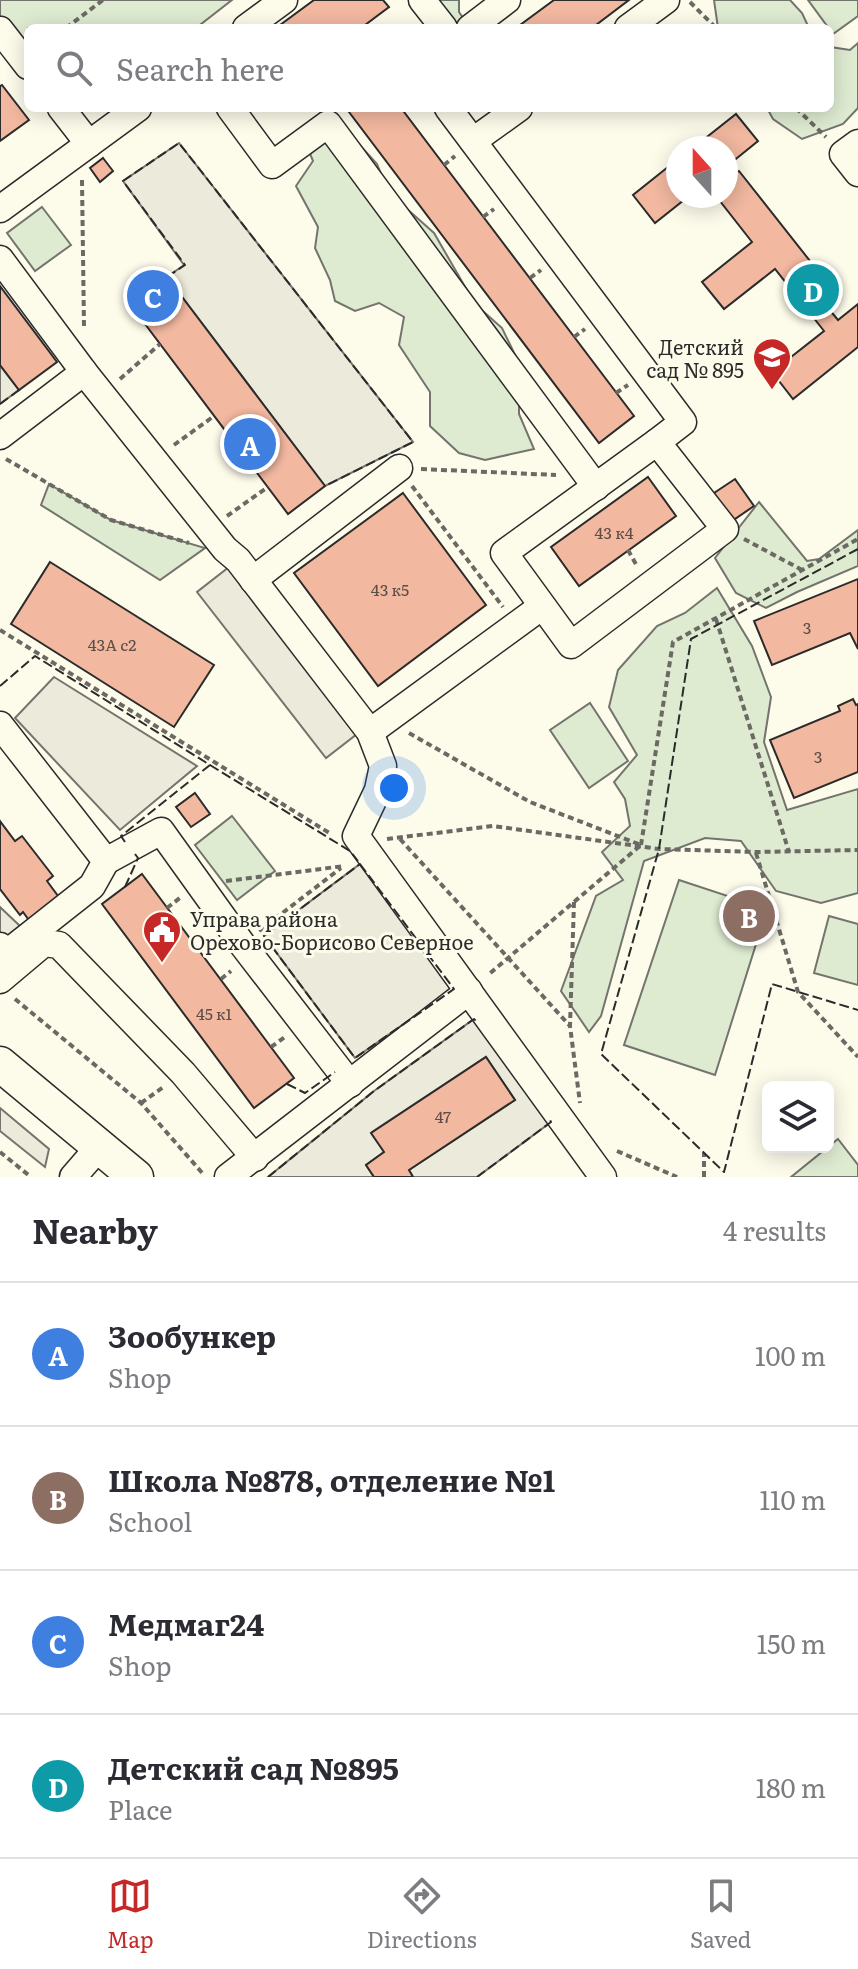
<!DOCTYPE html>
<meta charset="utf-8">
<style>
body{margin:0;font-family:Literata,serif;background:#f2f2f3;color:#2b2b33}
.controls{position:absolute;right:24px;bottom:24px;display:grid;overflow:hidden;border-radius:12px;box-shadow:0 4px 20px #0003}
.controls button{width:72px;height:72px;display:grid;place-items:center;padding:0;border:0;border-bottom:2px solid #e1e1e2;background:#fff;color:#2b2b33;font:40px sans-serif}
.compass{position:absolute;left:666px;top:136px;width:72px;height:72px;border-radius:50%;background:#fff;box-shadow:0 4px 20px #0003;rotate:339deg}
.you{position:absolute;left:394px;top:788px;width:28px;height:28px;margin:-20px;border:6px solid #fff;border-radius:50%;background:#1a73e8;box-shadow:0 0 0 12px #1a73e833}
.badge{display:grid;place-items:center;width:52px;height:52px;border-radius:50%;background:#c62828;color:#fff;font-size:26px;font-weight:700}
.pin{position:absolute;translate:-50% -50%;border:4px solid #fff;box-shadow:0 2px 8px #0006}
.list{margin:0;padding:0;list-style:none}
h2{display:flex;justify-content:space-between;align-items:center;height:104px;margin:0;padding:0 32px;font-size:34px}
h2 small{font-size:26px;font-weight:400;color:#7c7c81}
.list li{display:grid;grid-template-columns:52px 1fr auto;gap:24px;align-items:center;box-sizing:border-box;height:144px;padding:0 32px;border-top:2px solid #e1e1e2}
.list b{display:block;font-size:30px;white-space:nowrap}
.list p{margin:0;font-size:26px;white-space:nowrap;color:#7c7c81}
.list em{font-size:26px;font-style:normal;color:#7c7c81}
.icon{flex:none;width:44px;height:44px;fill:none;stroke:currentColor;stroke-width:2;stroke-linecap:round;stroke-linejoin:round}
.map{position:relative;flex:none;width:858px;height:1177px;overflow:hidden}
.search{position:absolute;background:#fff;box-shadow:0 4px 20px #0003;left:24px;right:24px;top:24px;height:88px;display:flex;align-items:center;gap:20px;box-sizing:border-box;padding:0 28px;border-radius:12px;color:#7c7c81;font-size:30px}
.sheet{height:680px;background:#fff}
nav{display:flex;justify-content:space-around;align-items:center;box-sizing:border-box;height:112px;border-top:2px solid #e1e1e2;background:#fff;font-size:22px;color:#7c7c81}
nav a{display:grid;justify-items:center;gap:4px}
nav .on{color:#c62828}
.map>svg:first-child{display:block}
.green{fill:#deebd1;stroke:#74746e;stroke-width:2}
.parking{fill:#eceadb;stroke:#74746e;stroke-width:2}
.building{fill:#f2b8a0;stroke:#2b2b2b;stroke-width:2}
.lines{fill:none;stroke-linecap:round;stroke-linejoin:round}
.minor-casing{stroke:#2b2b2b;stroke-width:29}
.major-casing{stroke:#2b2b2b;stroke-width:37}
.path{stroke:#6a6964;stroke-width:4;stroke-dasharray:6 4;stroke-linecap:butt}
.minor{stroke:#fdfbea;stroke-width:26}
.major{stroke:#fdfbea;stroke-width:34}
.fence{stroke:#2b2b2b;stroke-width:2;stroke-dasharray:10 4;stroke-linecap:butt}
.labels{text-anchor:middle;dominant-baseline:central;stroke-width:6;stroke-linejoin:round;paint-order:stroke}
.number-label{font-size:16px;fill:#5d4e48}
.poi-label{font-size:20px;fill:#2b2b2b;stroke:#fdfbea;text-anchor:end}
</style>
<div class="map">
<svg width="858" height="1177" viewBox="0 0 858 1177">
<rect width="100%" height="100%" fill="#fdfbea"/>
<g class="green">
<path d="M0,0h232l-36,28h-168v13l-14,-2 -14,-18z"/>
<path d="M436,0h23v12l11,16h-41z"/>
<path d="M714,0h76l12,13 7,15h-91z"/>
<path d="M808,0h50v16l-25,18z"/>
<path d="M858,43v65l-15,16 -41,15 -29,-20 -6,-11h63v-61l20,3z"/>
<path d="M349,133l28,31 12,29 45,40 41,71 27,24 17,35v51l15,35 -49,11 -26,-7 -29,-27v-34l-31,-47 5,-28 -25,-14 -24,8 -20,-10 -5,-21 -15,-32 3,-21 -22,-41 17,-25 -11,-27z"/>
<path d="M42,207l29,38 -36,26 -28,-38z"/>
<path d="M49,484l62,36 94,28 -45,32 -119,-75z"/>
<path d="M759,502l48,59 12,-2 39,-29v36l-61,26 -31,16 -30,-15 -21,-35z"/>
<path d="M717,588l35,58 19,51 -7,45 23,68 71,-21v104l-37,10 -45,-12 -35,-50 -36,-3 -61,23 -43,155 -12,16 -28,-41 35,-95 27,-16 -21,-28 28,-26 -5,-27 -11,-17 23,-27 -28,-48 9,-37 39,-44 28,-13z"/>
<path d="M590,703l38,58 -39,27 -39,-58z"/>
<path d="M232,816l43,55 -38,29 -42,-55z"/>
<path d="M679,880l88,29 -52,166 -91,-30z"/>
<path d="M829,916l29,8v61l-44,-12z"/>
<path d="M838,1139l20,26v12h-67z"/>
</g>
<g class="parking">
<path d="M179,143l234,299 -88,44 -158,-209 17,-12 -61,-84z"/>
<path d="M0,365l19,25 -19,14z"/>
<path d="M238,560l128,167 -40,31 -129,-166z"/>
<path d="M54,677l143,89 -77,64 -105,-112z"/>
<path d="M360,864l94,125 -99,69 -91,-122z"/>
<path d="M0,907l20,19 -20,19z"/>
<path d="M474,1019l77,103 -74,55h-64l-4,-7 106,-70 -29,-43 -114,75 12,20 -18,13 8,12h-106l106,-86z"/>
<path d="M0,1108l49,41 -4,18 -45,-36z"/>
</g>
<g class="building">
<path d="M314,0h69l6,7 -28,21h-85z"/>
<path d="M554,0h75l-37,28h-76z"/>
<path d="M2,85l27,35 -29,21v-55z"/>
<path d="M346,108h55l233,308 -35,27z"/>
<path d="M736,114l22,27 -32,26v-19h-33z"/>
<path d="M103,158l10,13 -13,11 -10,-14z"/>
<path d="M678,159v37h11l-34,27 -22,-28z"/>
<path d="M739,171l101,128 -12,9 10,12 20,-16v43l-65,52 -21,-27 52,-41 -49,-62 -51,40 -22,-27 50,-40 -36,-46h10v-17z"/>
<path d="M167,277l158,209 -37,28 -158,-210z"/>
<path d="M0,286l57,76 -38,28 -19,-25z"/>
<path d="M648,477l28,39 -97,70 -28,-39z"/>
<path d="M735,479l19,27 -22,15 -18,-28z"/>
<path d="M403,493l83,112 -108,81 -84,-113z"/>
<path d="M50,562l164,103 -40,62 -163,-103z"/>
<path d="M858,579v70l-8,-16 -78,32 -18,-44z"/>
<path d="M853,699l3,6 2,-1v68l-64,26 -24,-58 70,-29 -2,-5z"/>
<path d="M195,793l15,21 -19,13 -15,-20z"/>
<path d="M0,821l15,20 7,-5 31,40 -6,5 14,19 -30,23 -8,-11 -3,3 -20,-26z"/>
<path d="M142,874l152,204 -40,30 -152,-204z"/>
<path d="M486,1057l29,43 -106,70 4,7h-39l-8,-12 18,-13 -13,-19z"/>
</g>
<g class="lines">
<g class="minor-casing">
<g id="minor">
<path d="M422,0l22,28"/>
<path d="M246,28l38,-28"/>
<path d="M470,28l37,-28"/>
<path d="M628,28l38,-28"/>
<path d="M0,30l28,36"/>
<path d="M61,108l28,36"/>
<path d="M230,108l42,57 56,-41 268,363"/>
<path d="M448,108l235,314 -26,20"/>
<path d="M473,141l46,-33"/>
<path d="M858,143l-15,11 15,19"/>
<path d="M0,209l138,-101"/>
<path d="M0,259l84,113 141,177 13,11 132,172 13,34 -5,24 -22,46 247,341"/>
<path d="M0,436l84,-64"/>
<path d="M657,442l68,87 -154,116 -67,-92z"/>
<path d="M253,580l146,-112"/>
<path d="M0,725l106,136 -14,25 -85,67 -7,-7"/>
<path d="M370,732l171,-125"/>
<path d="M106,861l55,-30 81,113 108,140"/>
<path d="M0,980l44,-37 15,2 124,128 72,85"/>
<path d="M73,1177l26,-30"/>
<path d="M228,1177l241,-186"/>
</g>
</g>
<g class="major-casing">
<path id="major" d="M0,1064l136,113"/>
</g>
<g class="path">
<path d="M690,2l26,26"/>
<path d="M66,28l37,-28"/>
<path d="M796,108l30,29"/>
<path d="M444,165l11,-9"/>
<path d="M82,180l2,147"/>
<path d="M483,217l11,-8"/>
<path d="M530,278l11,-8"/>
<path d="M574,337l11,-8"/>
<path d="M120,379l40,-35"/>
<path d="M616,393l12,-8"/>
<path d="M174,445l40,-29"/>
<path d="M6,459l105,61 78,23"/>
<path d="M421,469l135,6"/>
<path d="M412,486l91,121"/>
<path d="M227,516l41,-29"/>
<path d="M744,539l60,32"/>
<path d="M628,550l9,16"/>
<path d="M716,619l73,233"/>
<path d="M0,630l331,204"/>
<path d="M409,733l121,69 111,43 -153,130"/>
<path d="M387,839l106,-13 166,23 97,3 102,-2"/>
<path d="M400,839l170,187"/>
<path d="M641,845l32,-203 185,-103"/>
<path d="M756,853l42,139 60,65"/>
<path d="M226,881l118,-15"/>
<path d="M574,902l-4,124 10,77"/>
<path d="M167,908l14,-11"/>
<path d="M259,931l82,-63"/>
<path d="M221,979l10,-8"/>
<path d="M15,999l126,104 63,72"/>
<path d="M271,1047l14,-10"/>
<path d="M141,1103l24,-17"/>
<path d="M617,1151l60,26"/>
<path d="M0,1152l31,25"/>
<path d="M704,1177v-24"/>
</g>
<use href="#minor" class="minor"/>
<use href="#major" class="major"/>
<g class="fence">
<path d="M167,277l18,-12 -62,-84 56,-38 234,299 -88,44"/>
<path d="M0,404l19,-14"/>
<path d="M858,549l-167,90 -32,210 -58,205 123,118 48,-188 86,26"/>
<path d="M0,686l35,-30 175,109 -89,71 4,6"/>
<path d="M210,765l140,86 8,10"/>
<path d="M360,864l94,125 -99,69 -91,-122z"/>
<path d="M125,887l13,-29 -3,-4"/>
<path d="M287,1084l18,9 30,-21"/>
<path d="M268,1177l106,-86 100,-72 3,3"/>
<path d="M477,1177l74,-55 -2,-4"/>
</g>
</g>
<defs>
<g id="school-pin" transform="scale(2)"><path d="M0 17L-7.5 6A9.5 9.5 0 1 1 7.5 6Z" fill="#c62828" stroke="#fdfbea"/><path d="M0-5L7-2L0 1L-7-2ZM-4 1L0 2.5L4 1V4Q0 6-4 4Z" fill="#fff"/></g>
<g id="civic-pin" transform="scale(2)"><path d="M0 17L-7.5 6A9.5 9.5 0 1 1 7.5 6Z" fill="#c62828" stroke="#fdfbea"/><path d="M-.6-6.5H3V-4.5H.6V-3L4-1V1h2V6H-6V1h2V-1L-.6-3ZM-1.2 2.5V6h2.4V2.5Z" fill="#fff"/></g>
</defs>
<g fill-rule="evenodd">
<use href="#school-pin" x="772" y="357"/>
<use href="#civic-pin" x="162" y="930"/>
</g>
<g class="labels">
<g class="number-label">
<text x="614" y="532">43 к4</text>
<text x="390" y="589">43 к5</text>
<text x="807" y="627">3</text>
<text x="112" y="644">43А с2</text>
<text x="818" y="756">3</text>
<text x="214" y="1013">45 к1</text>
<text x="443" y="1116">47</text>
</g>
<g class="poi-label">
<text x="744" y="346">Детский<tspan x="744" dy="23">сад № 895</tspan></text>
<text x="190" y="918" text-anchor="start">Управа района<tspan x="190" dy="23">Орехово-Борисово Северное</tspan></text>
</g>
</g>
</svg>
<div class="controls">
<button><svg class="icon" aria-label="layers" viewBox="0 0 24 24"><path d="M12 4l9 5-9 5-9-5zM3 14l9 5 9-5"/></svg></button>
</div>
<svg class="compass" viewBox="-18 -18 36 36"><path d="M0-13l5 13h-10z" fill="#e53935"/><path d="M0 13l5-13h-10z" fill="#7c7c81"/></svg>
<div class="you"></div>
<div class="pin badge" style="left:250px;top:444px;background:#3f7fe0">A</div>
<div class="pin badge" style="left:749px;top:916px;background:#8d6e63">B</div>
<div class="pin badge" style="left:153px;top:296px;background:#3f7fe0">C</div>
<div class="pin badge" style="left:813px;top:290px;background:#0f9aa8">D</div>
<div class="search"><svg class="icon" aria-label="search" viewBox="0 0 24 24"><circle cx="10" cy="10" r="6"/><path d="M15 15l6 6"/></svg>Search here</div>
</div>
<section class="sheet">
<h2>Nearby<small>4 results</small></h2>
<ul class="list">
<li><span class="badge" style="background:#3f7fe0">A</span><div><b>Зообункер</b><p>Shop</p></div><em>100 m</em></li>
<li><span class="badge" style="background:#8d6e63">B</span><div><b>Школа №878, отделение №1</b><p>School</p></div><em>110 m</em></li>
<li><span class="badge" style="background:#3f7fe0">C</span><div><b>Медмаг24</b><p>Shop</p></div><em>150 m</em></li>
<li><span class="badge" style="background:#0f9aa8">D</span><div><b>Детский сад №895</b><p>Place</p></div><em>180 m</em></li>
</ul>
</section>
<nav>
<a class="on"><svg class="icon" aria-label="map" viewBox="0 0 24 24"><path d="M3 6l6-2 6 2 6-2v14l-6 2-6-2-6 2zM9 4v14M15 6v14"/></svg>Map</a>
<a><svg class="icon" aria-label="directions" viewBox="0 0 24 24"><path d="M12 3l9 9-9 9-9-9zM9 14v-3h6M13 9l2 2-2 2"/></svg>Directions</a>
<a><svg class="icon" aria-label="saved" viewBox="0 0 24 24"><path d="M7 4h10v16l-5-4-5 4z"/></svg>Saved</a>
</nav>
